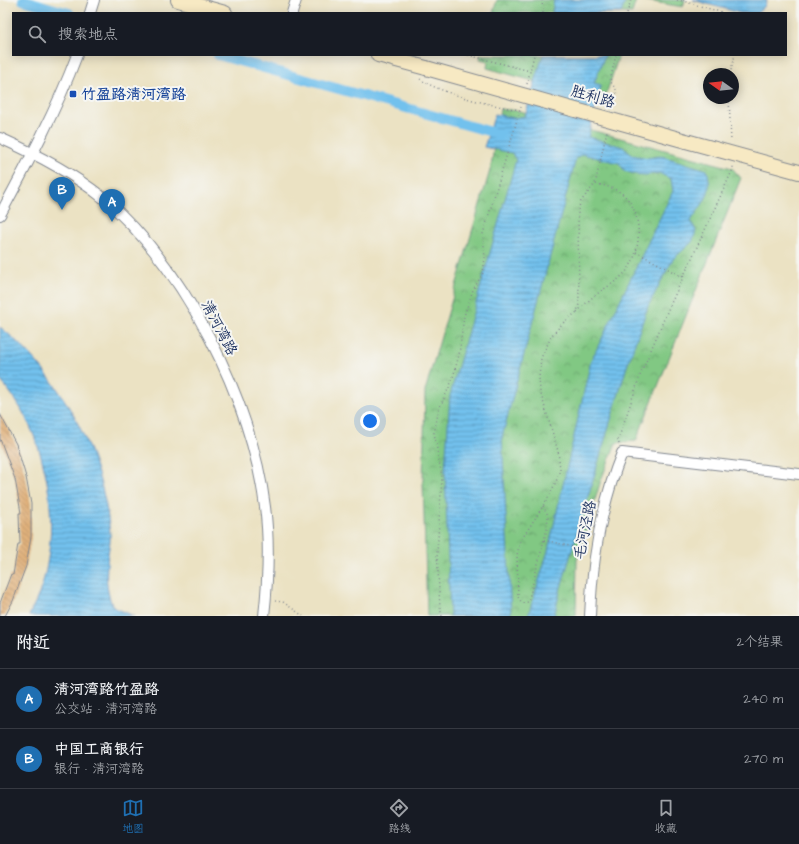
<!DOCTYPE html>
<html lang="zh">
<meta charset="utf-8">
<style>
body{margin:0;font-family:"Architects Daughter","LXGW WenKai TC",sans-serif;background:#242831;color:#f1f3f6}
.compass{position:absolute;left:703px;top:68px;width:36px;height:36px;border-radius:50%;background:#171b24;box-shadow:0 2px 10px #0003;rotate:285deg}
.you{position:absolute;left:370px;top:421px;width:14px;height:14px;margin:-10px;border:3px solid #fff;border-radius:50%;background:#1a73e8;box-shadow:0 0 0 6px #1a73e833}
.badge{display:grid;place-items:center;width:26px;height:26px;border-radius:50%;background:#1f6fb2;color:#fff;font-size:13px;font-weight:700}
.pin{position:absolute;translate:-50% -33px;filter:drop-shadow(0 1px 2px #0008)}
.pin::after{content:'';position:absolute;top:21px;width:14px;height:12px;background:inherit;clip-path:polygon(0 0,100% 0,50% 100%)}
.list{margin:0;padding:0;list-style:none}
h2{display:flex;justify-content:space-between;align-items:center;height:52px;margin:0;padding:0 16px;font-size:17px}
h2 small{font-size:13px;font-weight:400;color:#9ea1a6}
.list li{display:grid;grid-template-columns:26px 1fr auto;gap:12px;align-items:center;box-sizing:border-box;height:60px;padding:0 16px;border-top:1px solid #363941}
.list b{display:block;font-size:15px;white-space:nowrap}
.list p{margin:0;font-size:13px;white-space:nowrap;color:#9ea1a6}
.list em{font-size:13px;font-style:normal;color:#9ea1a6}
.icon{flex:none;width:22px;height:22px;fill:none;stroke:currentColor;stroke-width:2;stroke-linecap:round;stroke-linejoin:round}
.map{position:relative;flex:none;width:799px;height:616px;overflow:hidden}
.search{position:absolute;background:#171b24;box-shadow:0 2px 10px #0003;left:12px;right:12px;top:12px;height:44px;display:flex;align-items:center;gap:10px;box-sizing:border-box;padding:0 14px;border-radius:0px;color:#9ea1a6;font-size:15px}
.sheet{height:172px;background:#171b24}
nav{display:flex;justify-content:space-around;align-items:center;box-sizing:border-box;height:56px;border-top:1px solid #363941;background:#171b24;font-size:11px;color:#9ea1a6}
nav a{display:grid;justify-items:center;gap:2px}
nav .on{color:#1f6fb2}
.map>svg:first-child{display:block}
.park{fill:url(#park-crowns);stroke:#4e7c70}
.water{fill:url(#water-rules);stroke:#4678a6}
.lines{fill:none;stroke-linecap:round;stroke-linejoin:round}
.canal{stroke:#72c1ed;stroke-width:10}
.building{fill:url(#building-back-hatch)}
.minor-casing{stroke:#838890;stroke-width:12}
.secondary-casing{stroke:#838890;stroke-width:16}
.path{stroke:#838890;stroke-width:1.5;stroke-dasharray:1 3;stroke-linecap:butt}
.minor{stroke:#fff;stroke-width:10}
.secondary{stroke:#f7e9c3;stroke-width:14}
.secondary-bridge-casing{stroke:#838890;stroke-width:16;stroke-linecap:butt}
.secondary-bridge{stroke:#f7e9c3;stroke-width:14}
.transit-dot{fill:#1a4fb4;stroke:#f6f6f2;stroke-width:1.5}
.labels{text-anchor:middle;dominant-baseline:central;stroke-width:4;stroke-linejoin:round;paint-order:stroke}
.transit-label{font-size:15px;font-weight:bold;fill:#164399;stroke:#f6f6f2;text-anchor:start}
.street-label{font-size:15px;fill:#1b2f5e;stroke:#f6f6f2}
</style>
<div class="map">
<svg width="799" height="616" viewBox="0 0 799 616">
<defs>
<pattern id="park-crowns" width="20" height="18" patternUnits="userSpaceOnUse"><rect width="20" height="18" fill="#81c883"/><path d="M2 6a3 3 0 1 1 6 0M12 15a3 3 0 1 1 6 0" fill="none" stroke="#69a36e"/></pattern>
<pattern id="water-rules" width="6" height="5" patternUnits="userSpaceOnUse"><rect width="6" height="5" fill="#72c1ed"/><path d="M0 2.5h6" fill="none" stroke="#5d9dc3"/></pattern>
<pattern id="building-back-hatch" width="6" height="6" patternUnits="userSpaceOnUse"><rect width="6" height="6" fill="#e0b17b"/><path d="M-1 5l2 2M0 0l6 6M5-1l2 2" fill="none" stroke="#b59068"/></pattern>
</defs>
<rect width="100%" height="100%" fill="#f6f6f2"/>
<filter id="ink" filterUnits="userSpaceOnUse"><feTurbulence type="fractalNoise" baseFrequency=".025" numOctaves="2"/><feDisplacementMap in="SourceGraphic" scale="8" xChannelSelector="R" yChannelSelector="G"/><feConvolveMatrix kernelMatrix="1 2 1 2 8 2 1 2 1" color-interpolation-filters="sRGB"/></filter>
<filter id="wash" filterUnits="userSpaceOnUse"><feTurbulence type="fractalNoise" baseFrequency=".012" numOctaves="4" result="noise"/><feDisplacementMap in="SourceGraphic" scale="16" xChannelSelector="R" yChannelSelector="G"/><feGaussianBlur stdDeviation="0.9" result="paint"/><feColorMatrix in="noise" values="0 0 0 0 0 0 0 0 0 0 0 0 0 0 0 0 0 1.4 0 .05"/><feComposite in="paint" operator="in"/></filter>
<g filter="url(#wash)">
<rect width="100%" height="100%" fill="#ebe2c3"/>
<g class="park">
<path d="M497,0h139l-4,13h-139z"/>
<path d="M641,0h44l-2,7z"/>
<path d="M481,55h138l-15,46 -117,-33 1,-7 -8,-2z"/>
<path d="M500,109l20,2 212,57 9,10 -105,263 -20,2 -15,37 -24,80 -1,56h-149l-4,-133 2,-92 66,-224z"/>
</g>
<g class="water">
<path d="M554,0h72l-5,13h-69z"/>
<path d="M693,0h74l-3,7 -7,6h-17z"/>
<path d="M543,55h62l-11,28 7,2 -13,52 35,10 9,8 16,3 13,-2 46,14c7,24 -4,32 -16,51l5,10 -4,11 -19,17 -25,47 -22,63 -65,218 -7,29h-26l20,-65 43,-190 82,-170 -2,-12 -12,-6 -13,2 -12,-1 -9,-3 -6,-8 -37,-9 -6,4 -74,279 9,179h-61l-5,-146 5,-74 66,-236 -4,-7 -28,-6 11,-33 19,4 11,-2z"/>
<path d="M0,327c63,50 102,127 110,206 1,7 -1,14 -2,21 -2,20 -3,35 5,53l21,9h-105c4,-10 10,-20 13,-31 20,-66 5,-153 -42,-205z"/>
</g>
<g class="lines">
<g class="canal">
<path d="M23,0l46,13"/>
<path d="M218,55l284,80"/>
</g>
</g>
<g id="blocks">
<path class="building" d="M0,414l16,30 10,33 5,27v33l-5,29 -13,35 -8,15h-5v-13l11,-29 2,1 5,-31h2l-1,-31h2l-6,-34 -15,-40z"/>
</g>
</g>
<g filter="url(#ink)">
<use href="#blocks" fill-opacity="0" stroke="#838890" stroke-width="1"/>
<g class="lines">
<g class="minor-casing">
<g id="minor">
<path d="M90,13l4,-13"/>
<path d="M292,13l4,-13"/>
<path d="M0,138c36,16 71,34 102,59 83,70 150,203 163,310 5,37 3,73 -1,109"/>
<path d="M0,215c28,-52 56,-104 77,-160"/>
<path d="M590,616c2,-56 11,-111 32,-163l177,21"/>
</g>
</g>
<g class="secondary-casing">
<g id="secondary">
<path d="M178,0l47,13"/>
<path d="M378,55l48,13"/>
<path d="M686,141l113,31"/>
</g>
</g>
<g class="path">
<path d="M542,0l1,13"/>
<path d="M677,0l6,1"/>
<path d="M684,0l-1,1 41,12"/>
<path d="M627,13l4,-13"/>
<path d="M468,55l62,16"/>
<path d="M730,74l5,-19"/>
<path d="M420,79c21,15 74,27 100,31"/>
<path d="M527,84l7,-29"/>
<path d="M729,98l2,44"/>
<path d="M612,109l5,-18 -7,-10 6,-26"/>
<path d="M636,252l47,25"/>
<path d="M577,312c5,-5 10,-10 16,-15 12,-10 29,-17 37,-31 13,-21 12,-62 -12,-75 -7,-4 -15,-6 -23,-7"/>
<path d="M619,444l-1,-4 22,-64 27,-64 66,-143v-4"/>
<path d="M543,506l5,9 -1,14 -19,73 -6,1 -4,-6 -1,-42 3,-13 28,-44 8,-16 4,-13 -2,-18 -18,-60 -1,-14 2,-19 11,-23 13,-14 12,-9 2,-8 -1,-94 3,-9 14,-17 12,-53"/>
<path d="M544,540l43,10"/>
<path d="M275,601l8,1 20,14"/>
<path d="M442,616l-2,-8 -3,-55 5,-76 -8,-44 5,-24 13,-28 7,-26 5,-39 9,-26 10,-17 2,-15 -2,-24 38,-127"/>
</g>
<use href="#minor" class="minor"/>
<use href="#secondary" class="secondary"/>
<g class="secondary-bridge-casing">
<path id="secondary-bridge" d="M426,68l260,73"/>
</g>
<use href="#secondary-bridge" class="secondary-bridge"/>
</g>
</g>
<rect class="transit-dot" x="69" y="90" width="8" height="8" rx="2"/>
<g class="labels">
<g class="transit-label">
<text x="81" y="94">竹盈路清河湾路</text>
</g>
<g class="street-label">
<text transform="translate(593 97) rotate(16)">胜利路</text>
<text transform="translate(219 328) rotate(62)">清河湾路</text>
<text transform="translate(585 530) rotate(-78)">毛河泾路</text>
</g>
</g>
</svg>
<svg class="compass" viewBox="-18 -18 36 36"><path d="M0-13l5 13h-10z" fill="#e53935"/><path d="M0 13l5-13h-10z" fill="#9ea1a6"/></svg>
<div class="you"></div>
<div class="pin badge" style="left:112px;top:222px">A</div>
<div class="pin badge" style="left:62px;top:210px">B</div>
<div class="search"><svg class="icon" aria-label="search" viewBox="0 0 24 24"><circle cx="10" cy="10" r="6"/><path d="M15 15l6 6"/></svg>搜索地点</div>
</div>
<section class="sheet">
<h2>附近<small>2个结果</small></h2>
<ul class="list">
<li><span class="badge">A</span><div><b>清河湾路竹盈路</b><p>公交站 · 清河湾路</p></div><em>240 m</em></li>
<li><span class="badge">B</span><div><b>中国工商银行</b><p>银行 · 清河湾路</p></div><em>270 m</em></li>
</ul>
</section>
<nav>
<a class="on"><svg class="icon" aria-label="map" viewBox="0 0 24 24"><path d="M3 6l6-2 6 2 6-2v14l-6 2-6-2-6 2zM9 4v14M15 6v14"/></svg>地图</a>
<a><svg class="icon" aria-label="directions" viewBox="0 0 24 24"><path d="M12 3l9 9-9 9-9-9zM9 14v-3h6M13 9l2 2-2 2"/></svg>路线</a>
<a><svg class="icon" aria-label="saved" viewBox="0 0 24 24"><path d="M7 4h10v16l-5-4-5 4z"/></svg>收藏</a>
</nav>
